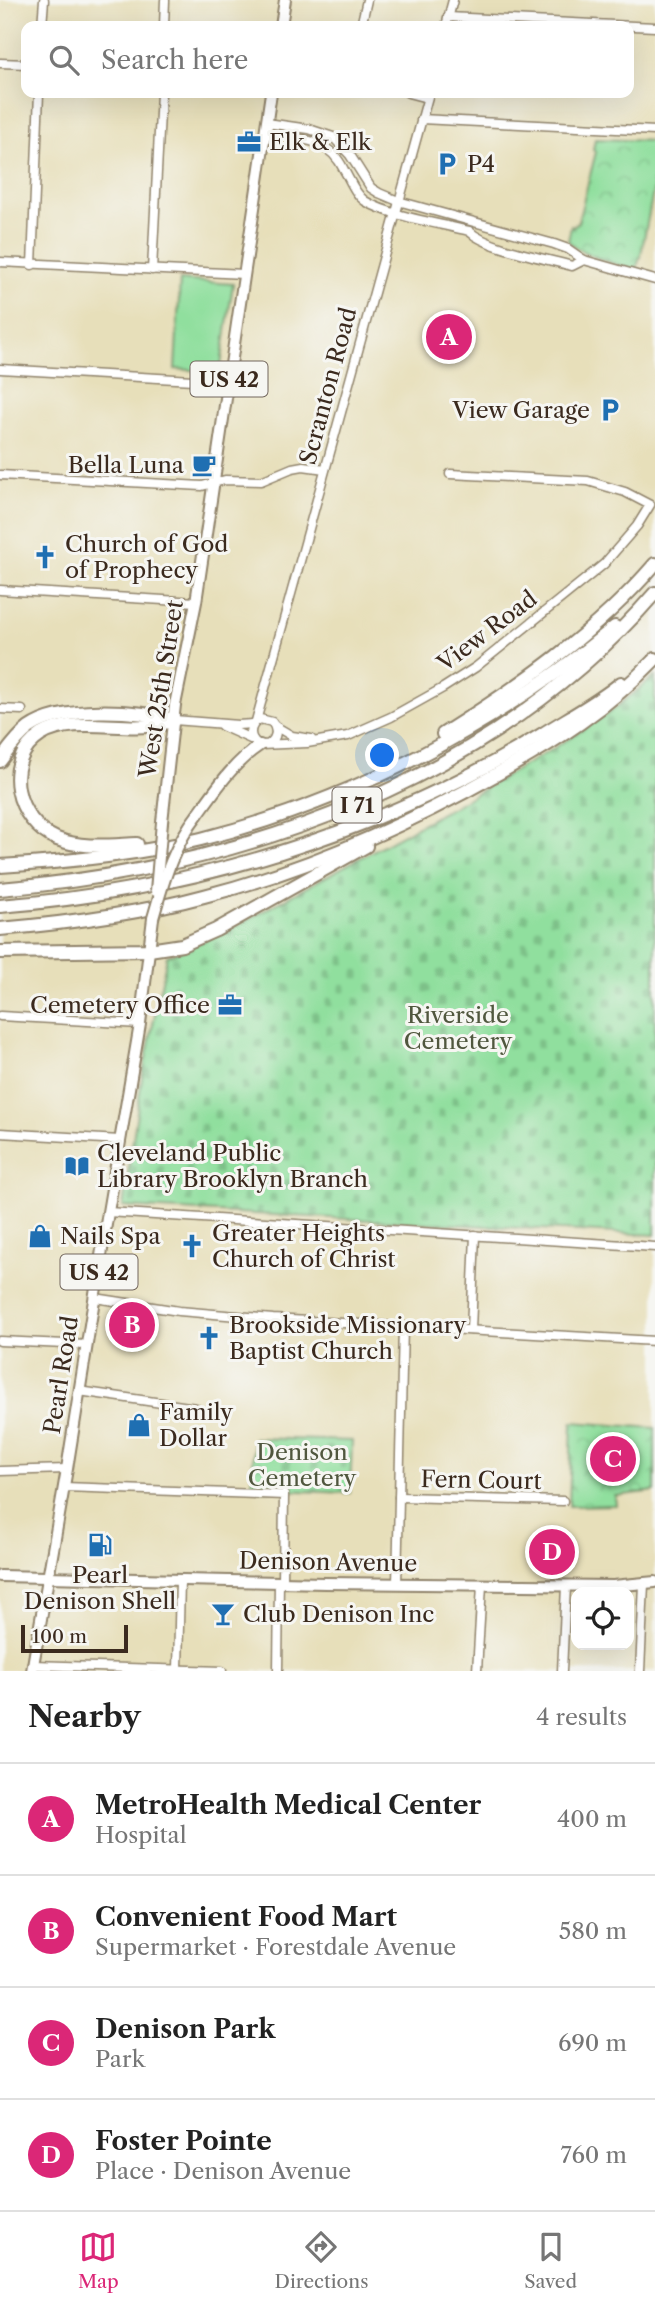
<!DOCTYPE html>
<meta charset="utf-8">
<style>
body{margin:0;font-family:"Libre Caslon Text",serif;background:#f6f6f6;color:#222}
.controls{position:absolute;right:21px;bottom:21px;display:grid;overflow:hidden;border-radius:14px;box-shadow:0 7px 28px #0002}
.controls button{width:63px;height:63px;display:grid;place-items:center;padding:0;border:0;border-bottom:2px solid #e0e0e0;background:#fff;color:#222;font:35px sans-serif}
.scale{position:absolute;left:21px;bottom:18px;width:107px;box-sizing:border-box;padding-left:7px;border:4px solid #3b2a1e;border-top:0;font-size:19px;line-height:24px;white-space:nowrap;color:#3b2a1e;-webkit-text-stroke:5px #f6f6f2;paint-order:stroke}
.you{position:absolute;left:383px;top:756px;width:24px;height:24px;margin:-18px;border:5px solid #fff;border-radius:50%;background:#1a73e8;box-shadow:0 0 0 10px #1a73e833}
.badge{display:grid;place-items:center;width:46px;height:46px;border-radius:50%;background:#db2777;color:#fff;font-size:23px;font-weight:700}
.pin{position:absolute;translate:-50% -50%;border:4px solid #fff;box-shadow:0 2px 7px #0006}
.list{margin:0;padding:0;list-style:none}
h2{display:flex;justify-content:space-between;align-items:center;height:91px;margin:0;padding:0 28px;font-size:30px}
h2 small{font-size:23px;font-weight:400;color:#767676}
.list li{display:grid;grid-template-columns:46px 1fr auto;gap:21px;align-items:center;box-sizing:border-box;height:112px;padding:0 28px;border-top:2px solid #e0e0e0}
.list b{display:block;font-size:26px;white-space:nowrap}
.list p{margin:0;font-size:23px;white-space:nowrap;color:#767676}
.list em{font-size:23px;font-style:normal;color:#767676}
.icon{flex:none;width:38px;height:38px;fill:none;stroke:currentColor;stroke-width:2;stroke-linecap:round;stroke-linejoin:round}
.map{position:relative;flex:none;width:655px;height:1671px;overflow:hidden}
.search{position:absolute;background:#fff;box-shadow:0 7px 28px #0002;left:21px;right:21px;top:21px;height:77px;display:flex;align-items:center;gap:18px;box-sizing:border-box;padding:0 24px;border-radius:14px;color:#767676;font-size:26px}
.sheet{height:539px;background:#fff}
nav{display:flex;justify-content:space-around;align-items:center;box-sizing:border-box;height:98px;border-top:2px solid #e0e0e0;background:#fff;font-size:19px;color:#767676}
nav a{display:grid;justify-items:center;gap:4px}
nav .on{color:#db2777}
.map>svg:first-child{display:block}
.grass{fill:#90df9e;stroke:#66845e;stroke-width:2}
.cemetery{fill:url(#cemetery-stones);stroke:#66845e;stroke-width:2}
.park{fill:url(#park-crowns);stroke:#66845e;stroke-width:2}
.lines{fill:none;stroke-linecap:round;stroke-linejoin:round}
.minor-casing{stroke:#91846c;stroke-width:11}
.major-casing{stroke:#91846c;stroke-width:14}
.highway-casing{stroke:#91846c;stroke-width:16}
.minor{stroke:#fff;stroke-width:8}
.major{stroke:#fff;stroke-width:10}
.highway{stroke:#fff;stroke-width:12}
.major-bridge-casing{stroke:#91846c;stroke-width:14;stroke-linecap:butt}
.major-bridge{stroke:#fff;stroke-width:10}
.labels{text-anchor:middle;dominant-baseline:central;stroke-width:6;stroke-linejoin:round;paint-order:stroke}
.shield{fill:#f6f6f2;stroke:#73675e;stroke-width:2}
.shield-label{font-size:21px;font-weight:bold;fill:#3b2a1e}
.poi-label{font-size:23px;fill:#3b2a1e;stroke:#f6f6f2;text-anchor:start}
.street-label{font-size:23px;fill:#3b2a1e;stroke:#f6f6f2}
.park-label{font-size:23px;fill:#50573e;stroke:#f6f6f2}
</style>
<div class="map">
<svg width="655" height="1671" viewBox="0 0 655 1671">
<defs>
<pattern id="cemetery-stones" width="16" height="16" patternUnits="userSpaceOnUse" patternTransform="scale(1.75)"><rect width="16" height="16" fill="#90df9e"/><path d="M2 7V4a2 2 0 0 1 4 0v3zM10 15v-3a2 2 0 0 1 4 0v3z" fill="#7dc088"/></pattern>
<pattern id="park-crowns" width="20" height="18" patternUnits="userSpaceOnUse" patternTransform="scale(1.75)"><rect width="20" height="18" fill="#90df9e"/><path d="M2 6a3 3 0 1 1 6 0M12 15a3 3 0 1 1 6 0" fill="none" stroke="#7dc088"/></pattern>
</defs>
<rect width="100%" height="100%" fill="#f6f6f2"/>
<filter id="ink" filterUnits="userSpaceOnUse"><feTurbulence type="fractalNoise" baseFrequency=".0143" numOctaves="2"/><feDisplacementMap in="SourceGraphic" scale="14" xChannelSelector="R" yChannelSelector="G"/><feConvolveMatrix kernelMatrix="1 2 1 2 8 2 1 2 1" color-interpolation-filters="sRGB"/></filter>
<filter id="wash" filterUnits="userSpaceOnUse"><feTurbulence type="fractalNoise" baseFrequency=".00686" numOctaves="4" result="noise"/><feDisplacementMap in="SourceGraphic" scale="28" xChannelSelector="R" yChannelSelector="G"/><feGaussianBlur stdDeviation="1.57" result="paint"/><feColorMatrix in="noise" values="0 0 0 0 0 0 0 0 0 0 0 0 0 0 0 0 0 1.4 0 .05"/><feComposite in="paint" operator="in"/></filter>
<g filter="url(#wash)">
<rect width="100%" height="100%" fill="#e7dfba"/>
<path class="grass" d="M180,280l53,4 -13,88 -45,-3z"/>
<g class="cemetery">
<path d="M655,676v559l-532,-28 19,-129 25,-122 58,-24 226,-124 100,-58 58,-37z"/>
<path d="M254,1438l98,3 -2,52 -98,-4z"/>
</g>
<g class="park">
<path d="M595,139l60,2v41l-14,72 -5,15c-18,-3 -56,-15 -68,-28l3,-15 2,1 5,-5 18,-70 -3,-2z"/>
<path d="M572,1422l83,6v63l-40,5 1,9 -47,1z"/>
</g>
</g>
<g filter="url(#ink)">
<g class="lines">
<g class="minor-casing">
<g id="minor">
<path d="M448,17l207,10"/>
<path d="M42,26l2,-26"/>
<path d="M164,26l1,-26"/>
<path d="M361,26l6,-26"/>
<path d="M446,26l7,-26"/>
<path d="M0,63l26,1"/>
<path d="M408,93l19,5"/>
<path d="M421,119l234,12"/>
<path d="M267,123l42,6 24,8 17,18 21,33 8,5 19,8 156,43 14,5 16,11 71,20"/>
<path d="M266,134c32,5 62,2 78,36 6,10 11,24 21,31 22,14 76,23 104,30 19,18 76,27 103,35l12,-6"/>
<path d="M0,262l244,12"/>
<path d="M32,265l7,-172"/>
<path d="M152,270l9,-177"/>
<path d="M0,369l228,13"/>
<path d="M0,475l202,11 23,-6 36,1 31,-13 11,-2 22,3"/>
<path d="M0,590l196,12"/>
<path d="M0,709l22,1"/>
<path d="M174,720l64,5 15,-1"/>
<path d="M256,721l173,-628"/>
<path d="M222,726l31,14"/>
<path d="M275,726l17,10 19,3"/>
<path d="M269,744c8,-6 9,-14 3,-22l-12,-3c-12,7 -12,20 0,26l47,-2 41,-7 43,-19 52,-29 33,-21 128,-103 33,-38 13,-21 -25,-13 -37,-11 -138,-7"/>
<path d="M0,1016l140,8"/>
<path d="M0,1133l120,7"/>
<path d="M108,1212l547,35"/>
<path d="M95,1298l84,13 94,8 382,22"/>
<path d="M471,1330l4,-95"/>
<path d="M0,1341l87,4"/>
<path d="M79,1391l117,17"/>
<path d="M0,1471l67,-2"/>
<path d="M64,1487l220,8 -1,87"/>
<path d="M399,1497l164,4"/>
<path d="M397,1584l6,-258"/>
<path d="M33,1665l189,6"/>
<path d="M178,1670l2,-90"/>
<path d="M278,1671l1,-89"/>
<path d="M477,1671l5,-86"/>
<path d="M562,1671l4,-85"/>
<path d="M640,1671l4,-87"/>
</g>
</g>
<g class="major-casing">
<g id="major">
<path d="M281,26l4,-26"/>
<path d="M198,814c18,-25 36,-52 62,-69"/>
<path d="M162,822l13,-117 21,-103 75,-509"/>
<path d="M0,1576l325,7 288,3 42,-4"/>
<path d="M32,1671l35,-202 41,-257 32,-188 13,-106"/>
</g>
</g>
<g class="highway-casing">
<g id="highway">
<path d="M443,734c77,-48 153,-101 212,-170"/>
<path d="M0,761c9,-12 17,-24 29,-33 32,-23 108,-18 145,-8"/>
<path d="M137,844c-26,1 -55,5 -80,-5 -41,-17 -57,-78 -16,-104 30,-18 74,-6 107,-9 9,0 18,-4 26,-6"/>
<path d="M0,866c67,-4 136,-11 201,-27 151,-38 294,-113 414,-212"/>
<path d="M0,889c243,-21 491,-107 655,-296"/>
<path d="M0,906c189,-15 379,-72 541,-171 27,-17 56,-32 80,-52"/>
<path d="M0,929c68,-6 138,-15 204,-33 102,-26 201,-70 293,-122 59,-33 111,-66 158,-115"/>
<path d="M0,952l149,-2 33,-5 34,-15 150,-84"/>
</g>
</g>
<use href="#minor" class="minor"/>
<use href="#major" class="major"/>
<use href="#highway" class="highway"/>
<g class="major-bridge-casing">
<g id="major-bridge">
<path d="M156,891l6,-69"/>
<path d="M153,918c11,-38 20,-72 45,-104"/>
</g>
</g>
<use href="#major-bridge" class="major-bridge"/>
</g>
</g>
<defs>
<g id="office-bare" transform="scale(1.89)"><path d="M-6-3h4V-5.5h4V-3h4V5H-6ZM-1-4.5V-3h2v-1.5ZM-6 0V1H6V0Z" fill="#1f6fb2" stroke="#f6f6f2" stroke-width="2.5" paint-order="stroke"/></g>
<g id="parking-bare" transform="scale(1.89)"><path d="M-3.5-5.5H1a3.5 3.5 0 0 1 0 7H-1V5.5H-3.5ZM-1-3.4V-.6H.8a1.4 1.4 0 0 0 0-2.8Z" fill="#1f6fb2" stroke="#f6f6f2" stroke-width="2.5" paint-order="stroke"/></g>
<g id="cafe-bare" transform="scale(1.89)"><path d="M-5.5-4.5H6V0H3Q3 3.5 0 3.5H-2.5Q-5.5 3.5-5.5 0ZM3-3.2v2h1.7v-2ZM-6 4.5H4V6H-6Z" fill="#1f6fb2" stroke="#f6f6f2" stroke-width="2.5" paint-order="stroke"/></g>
<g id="church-bare" transform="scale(1.89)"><path d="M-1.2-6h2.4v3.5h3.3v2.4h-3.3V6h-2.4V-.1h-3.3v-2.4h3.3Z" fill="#1f6fb2" stroke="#f6f6f2" stroke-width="2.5" paint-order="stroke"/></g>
<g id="library-bare" transform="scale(1.89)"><path d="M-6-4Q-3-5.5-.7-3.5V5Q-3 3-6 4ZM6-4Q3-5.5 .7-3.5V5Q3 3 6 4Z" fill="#1f6fb2" stroke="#f6f6f2" stroke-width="2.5" paint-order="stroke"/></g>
<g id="shop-bare" transform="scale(1.89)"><path d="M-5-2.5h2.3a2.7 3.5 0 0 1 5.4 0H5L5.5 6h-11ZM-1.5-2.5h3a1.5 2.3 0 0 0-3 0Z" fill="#1f6fb2" stroke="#f6f6f2" stroke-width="2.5" paint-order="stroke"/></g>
<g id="fuel-bare" transform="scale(1.89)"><path d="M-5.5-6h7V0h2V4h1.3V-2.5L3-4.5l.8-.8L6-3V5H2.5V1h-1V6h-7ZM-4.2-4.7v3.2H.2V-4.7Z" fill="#1f6fb2" stroke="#f6f6f2" stroke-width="2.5" paint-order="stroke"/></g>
<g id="bar-bare" transform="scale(1.89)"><path d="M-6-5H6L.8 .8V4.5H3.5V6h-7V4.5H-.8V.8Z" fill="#1f6fb2" stroke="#f6f6f2" stroke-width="2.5" paint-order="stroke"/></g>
</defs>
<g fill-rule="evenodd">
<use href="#office-bare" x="249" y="142"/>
<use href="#parking-bare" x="447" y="164"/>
<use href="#parking-bare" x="610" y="410"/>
<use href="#cafe-bare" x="204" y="465"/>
<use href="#church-bare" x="45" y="557"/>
<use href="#office-bare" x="230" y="1005"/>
<use href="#library-bare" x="77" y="1166"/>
<use href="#shop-bare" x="40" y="1236"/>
<use href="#church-bare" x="192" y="1246"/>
<use href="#church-bare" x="209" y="1338"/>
<use href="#shop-bare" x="139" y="1425"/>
<use href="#fuel-bare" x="100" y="1545"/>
<use href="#bar-bare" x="223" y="1614"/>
</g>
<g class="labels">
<g class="shield">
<rect x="190.5" y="361.5" width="77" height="35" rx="5"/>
<rect x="332.5" y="787.5" width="49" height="35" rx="5"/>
<rect x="60.5" y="1254.5" width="77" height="35" rx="5"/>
</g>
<g class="shield-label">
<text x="229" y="379">US 42</text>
<text x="357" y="805">I 71</text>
<text x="99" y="1272">US 42</text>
</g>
<g class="poi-label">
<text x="269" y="142">Elk &amp; Elk</text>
<text x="467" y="164">P4</text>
<text x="590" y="410" text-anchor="end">View Garage</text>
<text x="184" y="465" text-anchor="end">Bella Luna</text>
<text x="65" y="544">Church of God<tspan x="65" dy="26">of Prophecy</tspan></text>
<text x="210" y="1005" text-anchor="end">Cemetery Office</text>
<text x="97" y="1153">Cleveland Public<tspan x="97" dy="26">Library Brooklyn Branch</tspan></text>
<text x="212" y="1233">Greater Heights<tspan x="212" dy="26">Church of Christ</tspan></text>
<text x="60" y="1236">Nails Spa</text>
<text x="229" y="1325">Brookside Missionary<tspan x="229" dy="26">Baptist Church</tspan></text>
<text x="159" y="1412">Family<tspan x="159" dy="26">Dollar</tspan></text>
<text x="100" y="1575" text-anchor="middle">Pearl<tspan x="100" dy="26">Denison Shell</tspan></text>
<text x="243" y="1614">Club Denison Inc</text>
</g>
<g class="street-label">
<text transform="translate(328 386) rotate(-75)">Scranton Road</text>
<text transform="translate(487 631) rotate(-37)">View Road</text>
<text transform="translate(161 689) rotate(-81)">West 25th Street</text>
<text transform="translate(61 1375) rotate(-81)">Pearl Road</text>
<text transform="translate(481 1480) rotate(1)">Fern Court</text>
<text transform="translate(328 1562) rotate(1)">Denison Avenue</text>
</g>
<g class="park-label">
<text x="458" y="1015">Riverside<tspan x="458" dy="26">Cemetery</tspan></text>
<text x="302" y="1452">Denison<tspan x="302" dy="26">Cemetery</tspan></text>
</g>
</g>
</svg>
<div class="controls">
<button><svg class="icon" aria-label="locate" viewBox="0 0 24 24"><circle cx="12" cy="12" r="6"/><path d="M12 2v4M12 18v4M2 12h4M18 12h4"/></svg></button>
</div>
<div class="scale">100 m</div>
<div class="you"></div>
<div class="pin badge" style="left:449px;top:337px">A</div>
<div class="pin badge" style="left:132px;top:1325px">B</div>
<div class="pin badge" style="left:613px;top:1459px">C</div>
<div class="pin badge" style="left:552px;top:1552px">D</div>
<div class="search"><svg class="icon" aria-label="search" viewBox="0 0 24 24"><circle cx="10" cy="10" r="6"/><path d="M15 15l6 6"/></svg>Search here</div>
</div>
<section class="sheet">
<h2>Nearby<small>4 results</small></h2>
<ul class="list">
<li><span class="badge">A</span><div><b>MetroHealth Medical Center</b><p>Hospital</p></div><em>400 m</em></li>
<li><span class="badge">B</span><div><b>Convenient Food Mart</b><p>Supermarket · Forestdale Avenue</p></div><em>580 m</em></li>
<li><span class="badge">C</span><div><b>Denison Park</b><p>Park</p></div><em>690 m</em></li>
<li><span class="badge">D</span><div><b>Foster Pointe</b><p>Place · Denison Avenue</p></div><em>760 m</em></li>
</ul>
</section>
<nav>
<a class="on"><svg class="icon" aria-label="map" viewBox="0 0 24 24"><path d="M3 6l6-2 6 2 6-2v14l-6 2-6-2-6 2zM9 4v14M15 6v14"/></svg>Map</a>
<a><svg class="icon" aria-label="directions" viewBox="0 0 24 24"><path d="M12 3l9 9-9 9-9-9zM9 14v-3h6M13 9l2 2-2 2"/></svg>Directions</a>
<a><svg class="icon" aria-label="saved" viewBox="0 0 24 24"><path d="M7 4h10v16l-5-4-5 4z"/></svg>Saved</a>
</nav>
